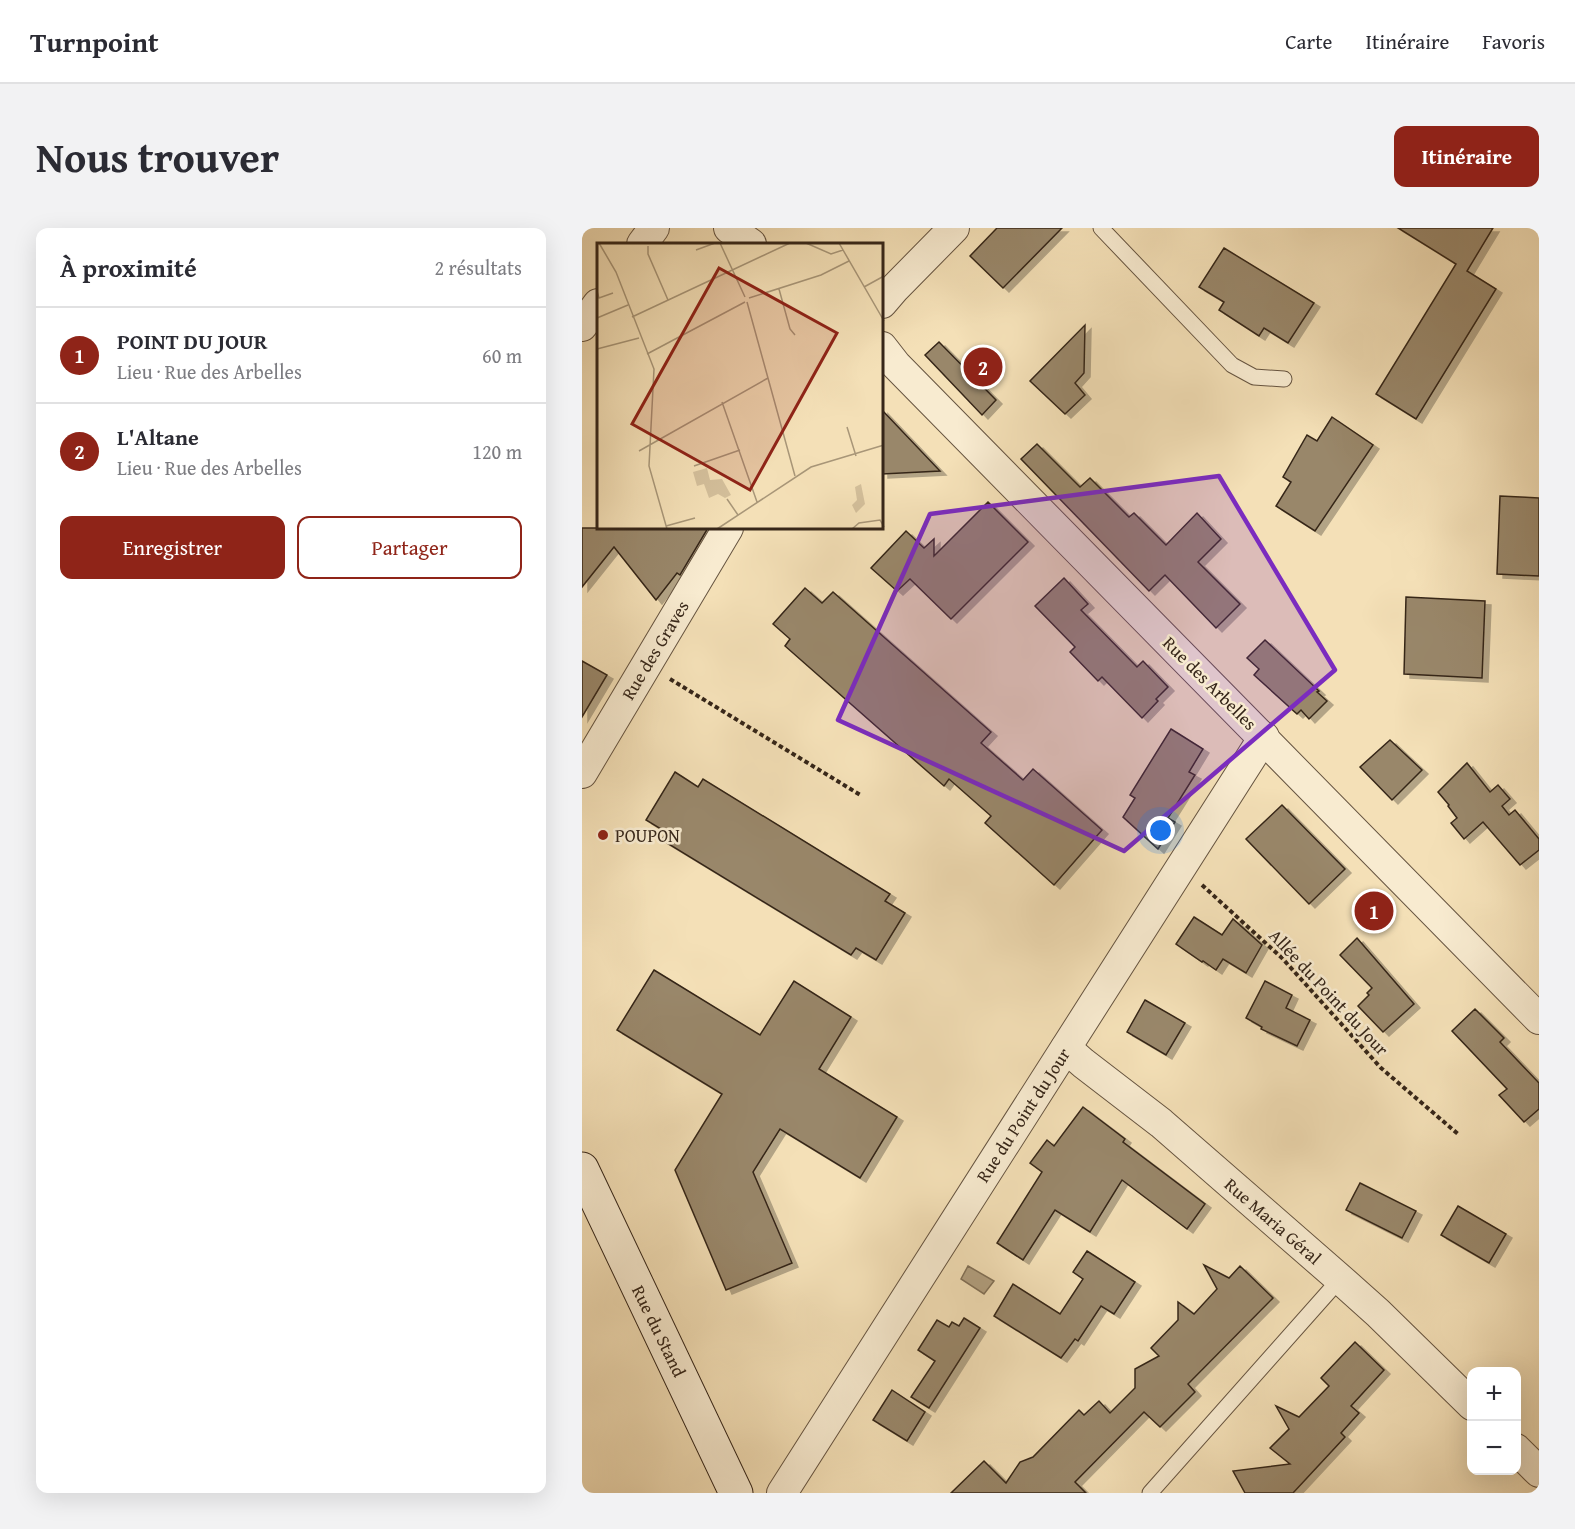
<!DOCTYPE html>
<html lang="fr">
<meta charset="utf-8">
<style>
body{margin:0;font-family:"Gentium Book Plus",serif;background:#f2f2f3;color:#2b2b33}
.controls{position:absolute;right:18px;bottom:18px;display:grid;overflow:hidden;border-radius:12px;box-shadow:0 6px 24px #0002}
.controls button{width:54px;height:54px;display:grid;place-items:center;padding:0;border:0;border-bottom:2px solid #e1e1e2;background:#fff;color:#2b2b33;font:30px sans-serif}
.you{position:absolute;left:579px;top:603px;width:21px;height:21px;margin:-15px;border:4px solid #fff;border-radius:50%;background:#1a73e8;box-shadow:0 0 0 9px #1a73e833}
.badge{display:grid;place-items:center;width:39px;height:39px;border-radius:50%;background:#8f2418;color:#fff;font-size:20px;font-weight:700}
.pin{position:absolute;translate:-50% -50%;border:3px solid #fff;box-shadow:0 2px 6px #0006}
.list{margin:0;padding:0;list-style:none}
h2{display:flex;justify-content:space-between;align-items:center;height:78px;margin:0;padding:0 24px;font-size:26px}
h2 small{font-size:20px;font-weight:400;color:#7c7c81}
.list li{display:grid;grid-template-columns:39px 1fr auto;gap:18px;align-items:center;box-sizing:border-box;height:96px;padding:0 24px;border-top:2px solid #e1e1e2}
.list b{display:block;font-size:22px;white-space:nowrap}
.list p{margin:0;font-size:20px;white-space:nowrap;color:#7c7c81}
.list em{font-size:20px;font-style:normal;color:#7c7c81}
.actions{display:flex;gap:12px;padding:18px 24px}
.actions a{flex:1;padding:14px 0;border:2px solid #8f2418;border-radius:12px;text-align:center;font-size:21px;color:#8f2418}
.actions .main{background:#8f2418;color:#fff}
.map{position:relative;flex:none;width:957px;height:1265px;overflow:hidden;border-radius:12px}
header{display:flex;align-items:center;gap:36px;box-sizing:border-box;height:84px;padding:0 30px;background:#fff;border-bottom:2px solid #e1e1e2}
header strong{font-size:28px}
nav{display:flex;gap:33px;margin-inline-start:auto;font-size:21px}
.intro{display:flex;align-items:center;justify-content:space-between;box-sizing:border-box;height:144px;padding:0 36px}
h1{margin:0;font-size:42px}
.button{padding:15px 27px;border-radius:12px;background:#8f2418;color:#fff;font-size:21px;font-weight:700}
main{display:flex;gap:36px;padding:0 36px}
aside{flex:1;background:#fff;border-radius:12px;box-shadow:0 6px 24px #0002}
.map>svg:first-child{display:block}
.water{fill:#b3a181;stroke:#817057;stroke-width:1.5}
.building{fill:#99876b;stroke:#362619;stroke-width:1.5;filter:url(#shadow)}
.lines{fill:none;stroke-linecap:round;stroke-linejoin:round}
.lane-casing{stroke:#665440;stroke-width:17}
.street-casing{stroke:#665440;stroke-width:32}
.secondary-casing{stroke:#362619;stroke-width:35}
.path{stroke:#362619;stroke-width:4;stroke-dasharray:4.5 3;stroke-linecap:butt}
.lane{stroke:#f8ebd0;stroke-width:15}
.street{stroke:#f8ebd0;stroke-width:30}
.secondary{stroke:#f8ebd0;stroke-width:33}
.marked{fill:#7b2cbf;fill-opacity:0.2;stroke:#7b2cbf;stroke-width:4.5;stroke-linejoin:round}
.poi-dot{fill:#8f2418;stroke:#f8ebd0;stroke-width:2}
.labels{text-anchor:middle;dominant-baseline:central;stroke-width:5;stroke-linejoin:round;paint-order:stroke}
.street-label{font-size:18px;fill:#362619;stroke:#f8ebd0}
.poi-label{font-size:18px;fill:#362619;stroke:#f8ebd0;text-anchor:start}
.inset-road{fill:none;stroke:#a89678;stroke-width:1.5}
.view{fill:#8f2418;fill-opacity:0.15;stroke:#8f2418;stroke-width:3}
.inset-edge{fill:none;stroke:#362619;stroke-width:3}
</style>
<header>
<strong>Turnpoint</strong>
<nav><a>Carte</a><a>Itinéraire</a><a>Favoris</a></nav>
</header>
<div class="intro"><h1>Nous trouver</h1><a class="button">Itinéraire</a></div>
<main>
<aside>
<h2>À proximité<small>2 résultats</small></h2>
<ul class="list">
<li><span class="badge">1</span><div><b>POINT DU JOUR</b><p>Lieu · Rue des Arbelles</p></div><em>60 m</em></li>
<li><span class="badge">2</span><div><b>L'Altane</b><p>Lieu · Rue des Arbelles</p></div><em>120 m</em></li>
</ul>
<div class="actions"><a class="main">Enregistrer</a><a>Partager</a></div>
</aside>
<div class="map">
<svg width="957" height="1265" viewBox="0 0 957 1265">
<defs>
<filter id="shadow"><feDropShadow dx="6" dy="4" stdDeviation="0" flood-color="#0004"/></filter>
</defs>
<rect width="100%" height="100%" fill="#f4e0b7"/>
<filter id="stains"><feTurbulence type="fractalNoise" baseFrequency=".00333" numOctaves="4"/><feColorMatrix values="0 0 0 0 .2 0 0 0 0 .09 0 0 0 0 .02 0 0 0 .5 -.17"/></filter>
<radialGradient id="worn" r=".72"><stop offset=".6" stop-color="#630" stop-opacity="0"/><stop offset="1" stop-color="#630" stop-opacity=".3"/></radialGradient>
<path class="water" d="M386,1038l26,15 -10,13 -23,-15z"/>
<g class="building">
<path d="M415,0h65l-59,60 -33,-32z"/>
<path d="M816,0h95l-26,43 29,18 -80,130 -40,-25 80,-130z"/>
<path d="M642,20l90,55 -26,40 -24,-15 -5,8 -40,-26 5,-8 -25,-15z"/>
<path d="M503,97l-1,48 -9,10 10,12 -20,19 -35,-33z"/>
<path d="M357,114l57,58 -14,15 -57,-60z"/>
<path d="M300,182l58,61 -58,3z"/>
<path d="M750,189l41,28 -58,86 -39,-25 15,-24 -8,-5 24,-42 10,6z"/>
<path d="M455,216l43,43 10,-9 39,39 5,-4 32,32 31,-32 24,26 -23,23 42,42 -24,24 -51,-53 -16,16 -128,-132z"/>
<path d="M918,268l39,2v78l-42,-2z"/>
<path d="M406,274l40,40 -77,77 -41,-40 -13,12 -26,-23 35,-37 18,17 10,-9v17z"/>
<path d="M0,300h126l-28,47 -3,-2 -21,27 -42,-53 -32,40z"/>
<path d="M482,350l24,26 -7,6 56,57 6,-6 25,26 -12,12 2,2 -16,17 -40,-41 -4,4 -28,-29 5,-5 -40,-41z"/>
<path d="M223,360l17,15 11,-11 158,140 -10,11 42,37 10,-11 69,61 -48,55 -69,-62 6,-7 -42,-37 -5,7 -159,-140 5,-7 -17,-15z"/>
<path d="M824,369l79,4 -3,77 -78,-4z"/>
<path d="M683,412l54,51 -2,1 10,9 -18,18 -8,-9 -4,4 -43,-39 5,-6 -12,-11z"/>
<path d="M0,433l25,14 -25,42z"/>
<path d="M589,501l32,20 -14,23 6,3 -27,43 7,4 -17,27 -35,-32 12,-19 -5,-3z"/>
<path d="M808,512l32,30 -30,30 -32,-33z"/>
<path d="M885,535l23,29 8,-7 12,14 -8,7 7,9 6,-5 24,29v11l-19,15 -37,-43 -19,17 -13,-16 6,-5 -9,-12 1,-1 -11,-13z"/>
<path d="M93,544l23,15 5,-8 187,115 -5,7 20,12 -29,47 -20,-12 -5,7 -189,-115 4,-8 -20,-12z"/>
<path d="M700,577l63,64 -36,35 -63,-65z"/>
<path d="M612,689l28,18 11,-16 29,26 -16,28 -23,-14 -7,11 -13,-9 -1,1 -26,-18z"/>
<path d="M775,710l57,66 -31,28 -25,-26 11,-11 -2,-2 5,-5 -32,-33z"/>
<path d="M72,742l106,65 34,-54 57,36 -32,52 78,48 -37,61 -80,-49 -27,43 39,91 -66,27 -51,-120 47,-76 -105,-64z"/>
<path d="M683,753l27,14 -6,13 24,12 -13,26 -36,-17 1,-2 -16,-9z"/>
<path d="M563,772l40,23 -19,32 -39,-23z"/>
<path d="M893,781l29,29 -4,4 39,41v26l-15,13 -25,-27 8,-6 -55,-58z"/>
<path d="M501,879l42,32 -2,3 82,62 -18,25 -65,-49 -32,52 -35,-22 -32,50 -26,-17 45,-71 -12,-9 17,-23 7,6z"/>
<path d="M778,955l56,28 -14,27 -56,-28z"/>
<path d="M876,978l48,28 -17,29 -48,-28z"/>
<path d="M505,1023l48,31 -21,32 -13,-8 -23,35 -3,-2 -14,19 -67,-42 19,-32 47,30 23,-35 -10,-7z"/>
<path d="M622,1037l25,13 11,-12 33,32 -85,86 7,8 -35,35 -16,-15 -69,70 11,11h-135l33,-32 22,22 14,-21 13,-5 46,-47 5,5 15,-14 11,12 25,-25v-19l24,-13 -8,-8 27,-28v-18l16,12 23,-25z"/>
<path d="M382,1090l16,10 -51,80 -18,-11 24,-36 -17,-11 19,-30 12,7 3,-5 7,4z"/>
<path d="M773,1114l29,28 -33,36 8,7 -18,20 4,4 -52,56h-48l-12,-22 57,-7 -20,-16 19,-19 -13,-23 23,11 30,-31 -8,-8z"/>
<path d="M310,1162l33,22 -18,29 -34,-21z"/>
</g>
<g class="lines">
<g class="lane-casing">
<g id="lane">
<path d="M519,0l131,137 22,12 30,2"/>
<path d="M568,1265l190,-214"/>
</g>
</g>
<g class="street-casing">
<g id="street">
<path d="M147,0l22,16"/>
<path d="M60,16l12,-16"/>
<path d="M300,75l12,-14 60,-61"/>
<path d="M0,98l16,-22"/>
<path d="M300,119l14,18 643,654"/>
<path d="M0,545l146,-245"/>
<path d="M484,820l17,15 78,60 179,156 38,34 94,92"/>
<path d="M934,1221l23,23"/>
<path d="M200,1265l482,-756"/>
</g>
</g>
<g class="secondary-casing">
<path id="secondary" d="M0,941l154,324"/>
</g>
<g class="path">
<path d="M88,451l192,117"/>
<path d="M620,657l80,73 99,110 77,66"/>
</g>
<use href="#lane" class="lane"/>
<use href="#street" class="street"/>
<use href="#secondary" class="secondary"/>
</g>
<path class="marked" d="M637,248l116,194 -211,181 -286,-131 92,-206z"/>
<circle class="poi-dot" cx="21" cy="607" r="6"/>
<g class="labels">
<g class="street-label">
<text transform="translate(73 422) rotate(-59)">Rue des Graves</text>
<text transform="translate(628 455) rotate(45)">Rue des Arbelles</text>
<text transform="translate(747 764) rotate(47)">Allée du Point du Jour</text>
<text transform="translate(441 887) rotate(-57)">Rue du Point du Jour</text>
<text transform="translate(691 993) rotate(41)">Rue Maria Géral</text>
<text transform="translate(77 1103) rotate(64)">Rue du Stand</text>
</g>
<g class="poi-label">
<text x="33" y="607">POUPON</text>
</g>
</g>
<g transform="translate(15 15)">
<rect width="286" height="286" fill="#f4e0b7"/>
<path d="M110,225l3,12 12,-1 9,16 -6,3 -7,-4 -9,4 -5,-14 -7,2 -4,-14zM264,241l4,20 -9,9 -4,-8 5,-5 -2,-13z" fill="#d4c09c"/>
<path class="inset-road" d="M2,0l17,29 38,97 -5,97 18,63M123,0l25,54M209,0l25,11 12,-4M242,0l45,78M51,3v8l20,46M99,7l19,-7M267,44l20,-11M182,46l11,40 5,6M0,48l2,7 14,-5M152,55l72,-23 28,-14M150,59l48,174M35,74l158,-74M0,75l31,-13M0,106l42,-11M50,111l98,-52M125,159l35,100M250,184l9,29M42,208l129,-73M97,223l46,-16M130,256l11,16M69,283l29,-8M120,286l94,-62 73,-22M255,286l7,-6 21,-3 4,7"/>
<path class="view" d="M122,25l118,65 -87,157 -118,-66z"/>
<rect width="286" height="286" class="inset-edge"/>
</g>
<rect width="100%" height="100%" filter="url(#stains)"/>
<rect width="100%" height="100%" fill="url(#worn)"/>
</svg>
<div class="controls">
<button>+</button>
<button>−</button>
</div>
<div class="you"></div>
<div class="pin badge" style="left:792px;top:683px">1</div>
<div class="pin badge" style="left:401px;top:139px">2</div>
</div>
</main>
